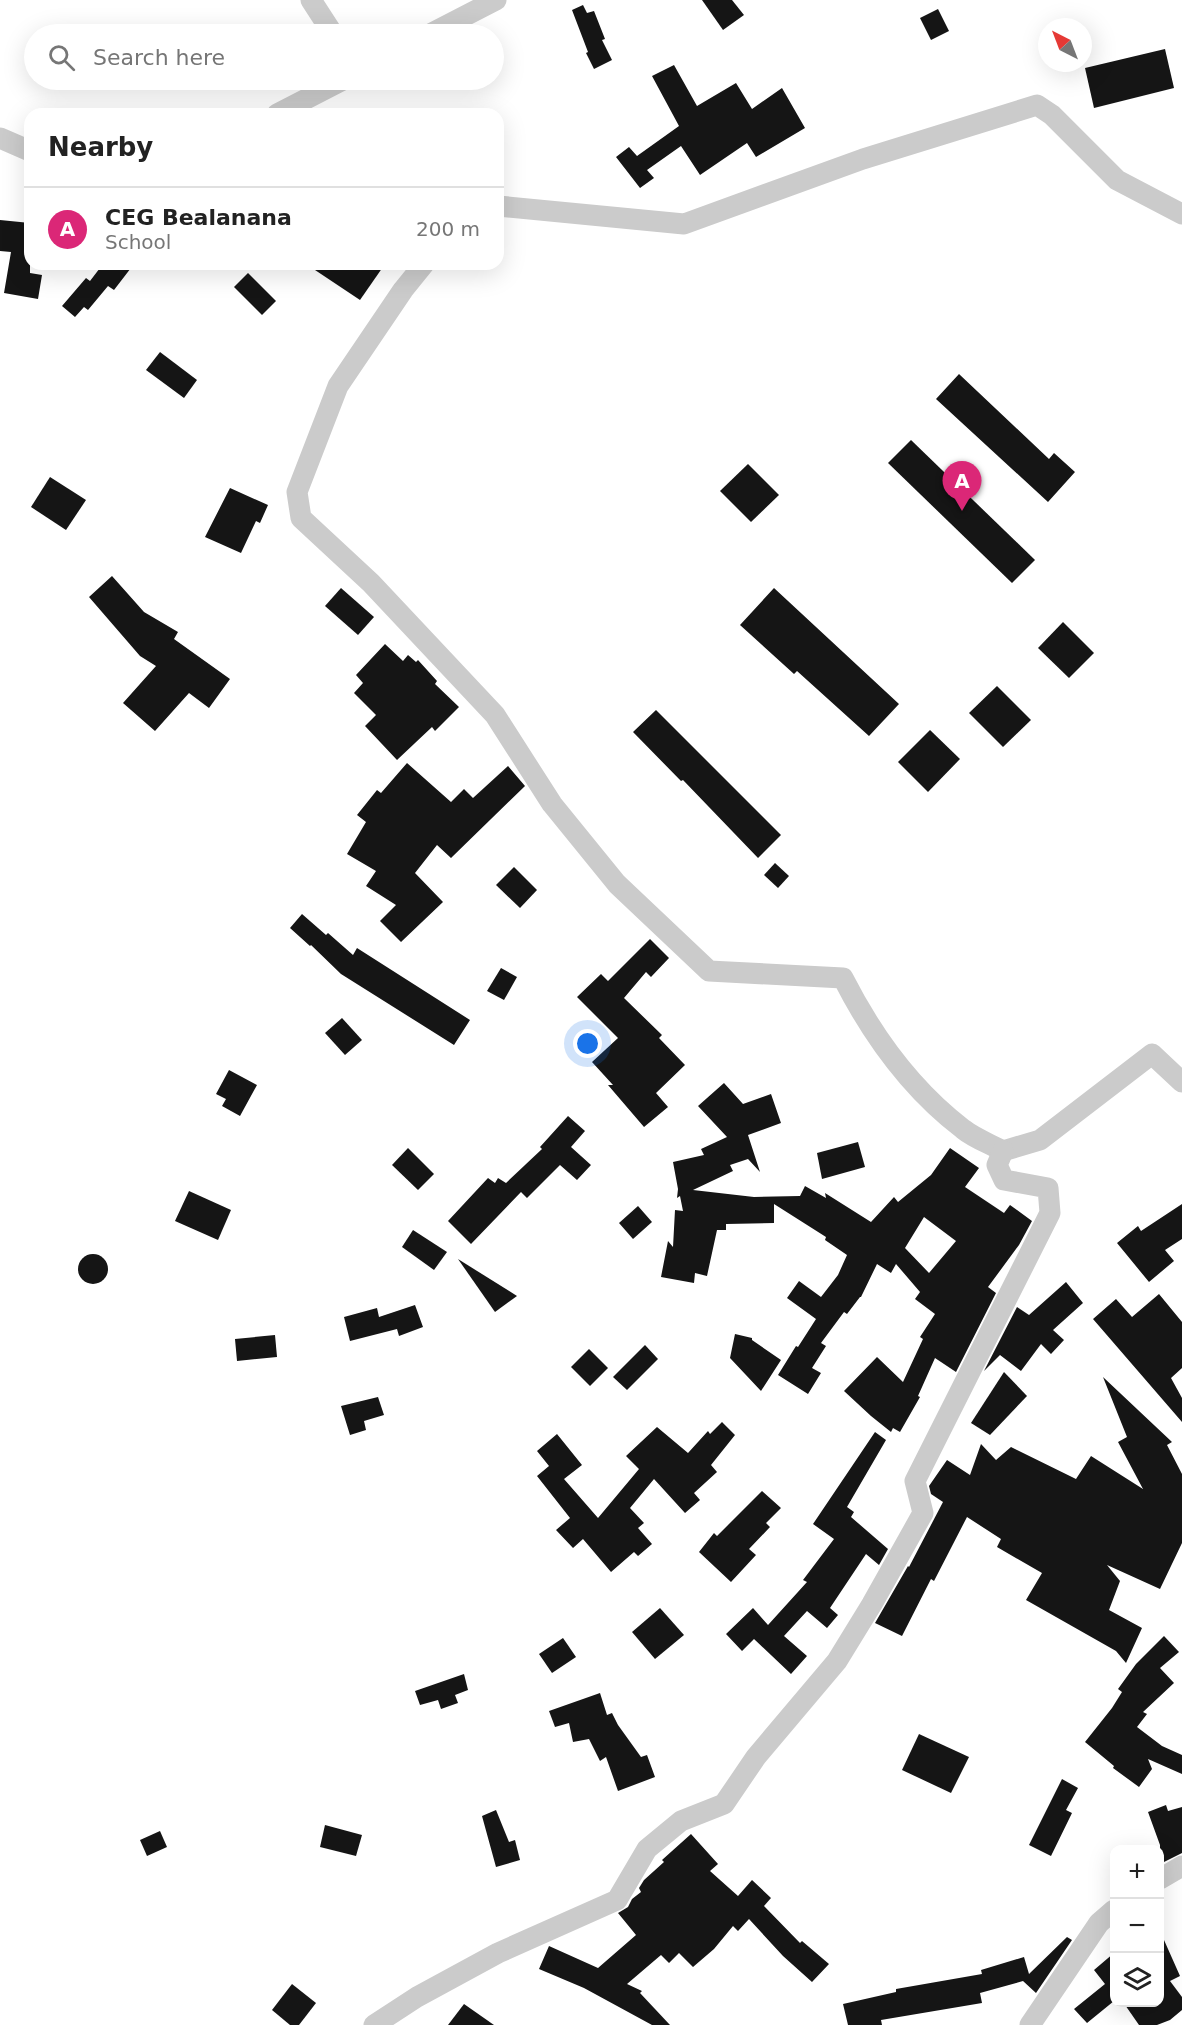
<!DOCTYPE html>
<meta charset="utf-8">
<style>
body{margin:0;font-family:"DejaVu Sans",sans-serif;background:#f6f6f6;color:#222}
.controls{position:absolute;right:18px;bottom:18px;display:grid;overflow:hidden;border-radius:12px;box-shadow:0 6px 24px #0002}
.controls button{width:54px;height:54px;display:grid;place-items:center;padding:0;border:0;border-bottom:2px solid #e0e0e0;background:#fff;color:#222;font:30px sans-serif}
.compass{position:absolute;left:1038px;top:18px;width:54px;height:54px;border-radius:50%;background:#fff;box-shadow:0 6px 24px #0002;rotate:318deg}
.you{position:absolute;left:588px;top:1044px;width:21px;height:21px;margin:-15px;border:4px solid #fff;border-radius:50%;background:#1a73e8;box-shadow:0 0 0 9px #1a73e833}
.badge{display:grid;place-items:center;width:39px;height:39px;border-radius:50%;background:#db2777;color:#fff;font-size:20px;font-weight:700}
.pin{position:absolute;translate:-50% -50px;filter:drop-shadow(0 2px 3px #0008)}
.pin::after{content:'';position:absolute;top:32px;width:21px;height:18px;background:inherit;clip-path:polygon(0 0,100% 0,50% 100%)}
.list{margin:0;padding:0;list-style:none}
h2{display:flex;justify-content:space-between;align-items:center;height:78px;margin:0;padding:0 24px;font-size:26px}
h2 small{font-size:20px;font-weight:400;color:#767676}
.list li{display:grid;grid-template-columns:39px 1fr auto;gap:18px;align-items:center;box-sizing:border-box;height:84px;padding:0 24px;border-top:2px solid #e0e0e0}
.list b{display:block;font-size:22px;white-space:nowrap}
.list p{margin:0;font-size:20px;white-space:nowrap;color:#767676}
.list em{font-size:20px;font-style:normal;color:#767676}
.icon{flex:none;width:33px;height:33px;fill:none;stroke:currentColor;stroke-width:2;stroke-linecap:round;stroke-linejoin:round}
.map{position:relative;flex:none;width:1182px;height:2025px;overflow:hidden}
.search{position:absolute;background:#fff;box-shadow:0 6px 24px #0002;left:24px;top:24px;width:480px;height:66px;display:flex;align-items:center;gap:15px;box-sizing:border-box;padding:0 21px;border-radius:33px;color:#767676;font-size:22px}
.panel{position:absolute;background:#fff;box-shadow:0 6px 24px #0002;left:24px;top:108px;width:480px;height:162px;border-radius:18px}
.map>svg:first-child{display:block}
.building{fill:#151515;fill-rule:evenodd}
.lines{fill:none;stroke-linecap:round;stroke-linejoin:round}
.street{stroke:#cbcbcb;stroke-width:21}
</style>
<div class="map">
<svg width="1182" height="2025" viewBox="0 0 1182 2025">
<rect width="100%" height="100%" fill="#fff"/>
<g class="building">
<path d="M702,0h30l12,15 -21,15z"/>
<path d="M583,5l4,8 7,-2 11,28 -3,1 10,20 -18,9 -8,-16 2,-1 -16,-42z"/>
<path d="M938,9l11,22 -18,9 -11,-22z"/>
<path d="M1165,49l9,39 -80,20 -9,-40z"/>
<path d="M674,65l23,41 39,-23 16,26 30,-21 23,40 -49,29 -9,-14 -47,32 -19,-29 -34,24 7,8 -14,10 -24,-31 13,-10 8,9 42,-30 -27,-50z"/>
<path d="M0,220l30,3v50l12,2 -4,24 -34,-6 7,-41 -11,-1z"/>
<path d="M103,264h31l-20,26 -6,-4 -20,24 -4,-3 -9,10 -13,-11 24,-28 4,3z"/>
<path d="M306,264h79l-25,36z"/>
<path d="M248,273l28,28 -14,14 -28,-28z"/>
<path d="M160,352l37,28 -13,18 -38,-28z"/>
<path d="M959,374l90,85 5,-6 21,19 -27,30 -112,-103z"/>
<path d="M911,440l124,120 -23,23 -124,-120z"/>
<path d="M748,464l31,31 -28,27 -31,-31z"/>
<path d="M50,477l36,23 -20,30 -35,-23z"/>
<path d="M230,488l38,17 -8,18 -4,-2 -15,32 -36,-16z"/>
<path d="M112,576l32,36 34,20 -4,7 56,40 -21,29 -20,-15 -34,38 -32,-28 33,-37 -16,-10 -51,-59z"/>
<path d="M341,588l33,29 -16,18 -33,-29z"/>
<path d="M774,588l125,116 -30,32 -72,-65 -3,3 -54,-49z"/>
<path d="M1063,622l31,31 -25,25 -31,-30z"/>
<path d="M385,644l18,17 5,-6 8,7 2,-2 19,21 -2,3 24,23 -24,24 -3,-4 -35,33 -32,-34 11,-11 -22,-22 9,-10 -7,-8z"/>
<path d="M997,686l34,34 -28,27 -34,-34z"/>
<path d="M656,710l125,125 -23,23 -75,-78 -2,1 -48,-49z"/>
<path d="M930,730l30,29 -32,33 -30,-30z"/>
<path d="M407,763l44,39 13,-13 9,9 35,-32 17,20 -74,72 -14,-13 -22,28 28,29 -42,40 -21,-21 16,-16 -30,-19 10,-15 -29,-17 19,-32 -9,-7 20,-25 4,3z"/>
<path d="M775,863l14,13 -11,12 -14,-13z"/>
<path d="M514,867l23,23 -17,18 -24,-23z"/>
<path d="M302,914l24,21 2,-2 25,22 4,-7 113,72 -16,25 -113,-71 -30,-29 -1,1 -20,-18z"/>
<path d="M650,939l19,19 -18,19 -5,-5 -22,26 38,37 -3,3 26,27 -29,28 12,14 -24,20 -36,-42h5l-21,-23 26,-24 -41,-41 24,-23 7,7z"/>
<path d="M501,968l16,9 -13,23 -17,-9z"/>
<path d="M342,1018l20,22 -17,15 -20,-22z"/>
<path d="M229,1070l28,15 -17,31 -18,-10 4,-7 -10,-5z"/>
<path d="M724,1083l19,21 28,-10 10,29 -33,12 12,37 -12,-13 -18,6 3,6 -40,19 61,7 46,-1 5,-10 21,12 -1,-5 46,29 23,-25 4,5 33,-27 19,-27 29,20 -14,19 39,26 6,-8 22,16 -13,24 -31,42 8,6 -40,79 -21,-14 -17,38 2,1 -20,35 -7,-4 -2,4 -20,-16 -27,-25 33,-34 26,25 20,-43 -3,-2 15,-23 -20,-15 5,-7 -24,-28 -5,9 -14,-9 -16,33h-1l-13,17 -3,-2 -23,31 5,3 -14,22 9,5 -13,21 -30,-19 18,-29 2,1 18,-28 -29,-21 12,-17 22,16 17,-22 9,-20 -22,-15 1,-3 -52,-33v19l-48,1v6h-9l-10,46 -12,-3 -1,10 -33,-6 7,-36 5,6 2,-37 8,1 -3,-15 -3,2 1,-9 -5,-27 31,-7 -3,-6 26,-12 -29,-31zM924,1217l32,24 -27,32 -24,-25z"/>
<path d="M568,1116l17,15 -14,16 20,18 -14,15 -17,-15 -33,33 -6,-6 -50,52 -23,-23 40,-43 7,5 3,-5 8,5 36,-34 -2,-2z"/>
<path d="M858,1142l7,25 -43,12 -5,-26z"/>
<path d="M408,1148l26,26 -16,16 -26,-25z"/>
<path d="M189,1191l42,19 -13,30 -43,-19z"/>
<path d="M1182,1204v35l-17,11 9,11 -25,21 -32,-39 21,-17 3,5z"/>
<path d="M638,1206l14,16 -19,17 -14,-16z"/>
<path d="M413,1230l34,22 -13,18 -32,-23z"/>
<circle cx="93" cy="1269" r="15"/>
<path d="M458,1259l59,37 -22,16z"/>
<path d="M1066,1282l17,21 -30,27 11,10 -13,14 -10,-10 -20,27 -21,-16 -16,16 33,-64 12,8z"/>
<path d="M1159,1294l23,28v46l-11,10 11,20v24l-89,-103 23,-20 16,18z"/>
<path d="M415,1305l8,22 -24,9 -2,-7 -47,12 -6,-24 33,-9 2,9z"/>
<path d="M735,1334l17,4v2l29,20 -20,31 -31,-33z"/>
<path d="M275,1335l2,22 -40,4 -2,-22z"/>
<path d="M645,1345l13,14 -31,31 -14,-13z"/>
<path d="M589,1349l19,19 -18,18 -19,-19z"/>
<path d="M1004,1372l23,24 -37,39 -19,-12z"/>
<path d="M1103,1377l69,65 -5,3 15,29v69l-22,46 -53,-24 13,16 -11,29 33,18 -16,35 -10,-12 -90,-51 16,-27 -45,-26 4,-8 -34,-22 -33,64 -3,-2 -29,57 -27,-13 33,-57 1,1 34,-65 -12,-8 -2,-8 18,-26 23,15 11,-31 15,16 15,-13 65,32 15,-23 52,33 -25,-47 9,-5z"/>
<path d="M378,1397l6,18 -20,6 2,9 -16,5 -9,-29z"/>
<path d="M722,1422l13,13 -24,30 6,7 -23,21 6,7 -15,13 -31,-34 -24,29 14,15 -6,5 14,16 -14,12 -4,-4 -23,20 -28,-33 -10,9 -17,-18 14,-12 -33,-42 12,-10 -12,-15 20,-17 25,31 -18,14 34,39 41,-49 -13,-13 31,-29 31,26 20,-22 2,3z"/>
<path d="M875,1432l11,8 -39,67 7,5 -3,5 37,32 -9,16 -13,-11 -36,54 8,7 -11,13 -20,-17 -23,25 23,20 -16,18 -37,-35 -12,12 -16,-17 27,-26 15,17 39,-43 -4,-2 31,-41 -21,-15z"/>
<path d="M762,1491l19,17 -15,15 4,4 -21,22 7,6 -25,27 -32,-30 15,-19 3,3z"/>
<path d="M660,1608l24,27 -29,24 -23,-27z"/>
<path d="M1164,1636l15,16 -19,16 14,15 -31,29 4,2 -10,13 25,19 20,9v19l-34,-15 4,10 -13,18 -26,-19 1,-2 -29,-24 27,-34 10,-16 -4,-3 18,-25z"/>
<path d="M563,1638l13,19 -24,16 -13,-19z"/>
<path d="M464,1674l4,16 -13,5 3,8 -17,6 -3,-9 -18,5 -5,-14z"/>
<path d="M600,1693l7,22 5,-2 6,12 23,32 6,-2 8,22 -37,14 -12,-34 -6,4 -11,-22 -16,3 -4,-19 -14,4 -6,-16z"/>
<path d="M919,1734l50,23 -18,36 -49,-23z"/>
<path d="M1062,1779l16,9 -12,22 6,3 -21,43 -22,-11z"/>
<path d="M1166,1805l2,6 14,-4v46l-22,11v-19l-12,-33z"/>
<path d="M496,1810l13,32 6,-2 5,20 -24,7 -14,-51z"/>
<path d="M325,1825l37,10 -6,21 -36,-9z"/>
<path d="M160,1831l7,16 -20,9 -7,-16z"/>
<path d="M691,1834l27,30 -8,7 28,25 14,-16 19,18 -7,8 36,37 2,-2 27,23 -17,18 -29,-26 -34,-37 -11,12 -5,-5 -19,23 -21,18 -14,-14 -10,10 -8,-8 -34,29 15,7 -2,2 30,32h-18l-68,-37 -45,-19 10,-23 49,22 38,-33 -18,-22 10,-6 4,-8 9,-7 -2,-4 5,-8 20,-18 -2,-2z"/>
<path d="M1160,1931l20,45 -10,5 12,16v13l-12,10 -13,5h-18l-16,-23h37z"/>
<path d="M1067,1937l5,3 -36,53 -13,-12 -43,12 2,10 -101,17 1,5h-34l-5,-21 53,-12v-3l86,-15 -1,-4 43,-13 5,17z"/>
<path d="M1114,1953v48l-27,22 -13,-14 31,-25 -11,-14z"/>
<path d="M292,1984l24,19 -17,22h-9l-18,-15z"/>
<path d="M464,2004l30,21h-46z"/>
</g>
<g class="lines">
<g class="street">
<path d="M311,0l22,34"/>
<path d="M430,34l66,-34"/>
<path d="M277,114l66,-34"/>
<path d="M0,138l30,13"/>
<path d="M498,206l186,18 179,-65 174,-54 15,10 65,65 65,34"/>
<path d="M424,264l-21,26 -65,96 -41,106 4,26 70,65 124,132 57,89 65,80 92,87 134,7c29,57 69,112 120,151 11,9 27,15 40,22l37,-11 112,-86 30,28"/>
<path d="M1160,1879l22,-13"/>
<path d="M374,2025l43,-28 81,-44 119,-53 30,-51 34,-28 43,-17 32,-47 81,-96 35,-57 51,-91 -8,-32 135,-268 -2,-25 -44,-8 -7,-15 6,-14"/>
<path d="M1030,2025l69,-102 15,-13"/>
</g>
</g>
</svg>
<div class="controls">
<button>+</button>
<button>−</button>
<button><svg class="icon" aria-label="layers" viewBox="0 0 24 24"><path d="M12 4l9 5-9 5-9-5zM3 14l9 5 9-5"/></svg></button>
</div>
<svg class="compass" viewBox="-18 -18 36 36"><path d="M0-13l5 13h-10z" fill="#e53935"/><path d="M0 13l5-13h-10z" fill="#767676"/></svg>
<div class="you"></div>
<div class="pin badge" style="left:962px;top:511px">A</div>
<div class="search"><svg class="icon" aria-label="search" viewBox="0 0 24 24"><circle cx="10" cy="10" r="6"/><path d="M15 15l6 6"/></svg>Search here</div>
<section class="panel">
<h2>Nearby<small></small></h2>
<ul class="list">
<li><span class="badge">A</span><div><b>CEG Bealanana</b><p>School</p></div><em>200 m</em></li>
</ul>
</section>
</div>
